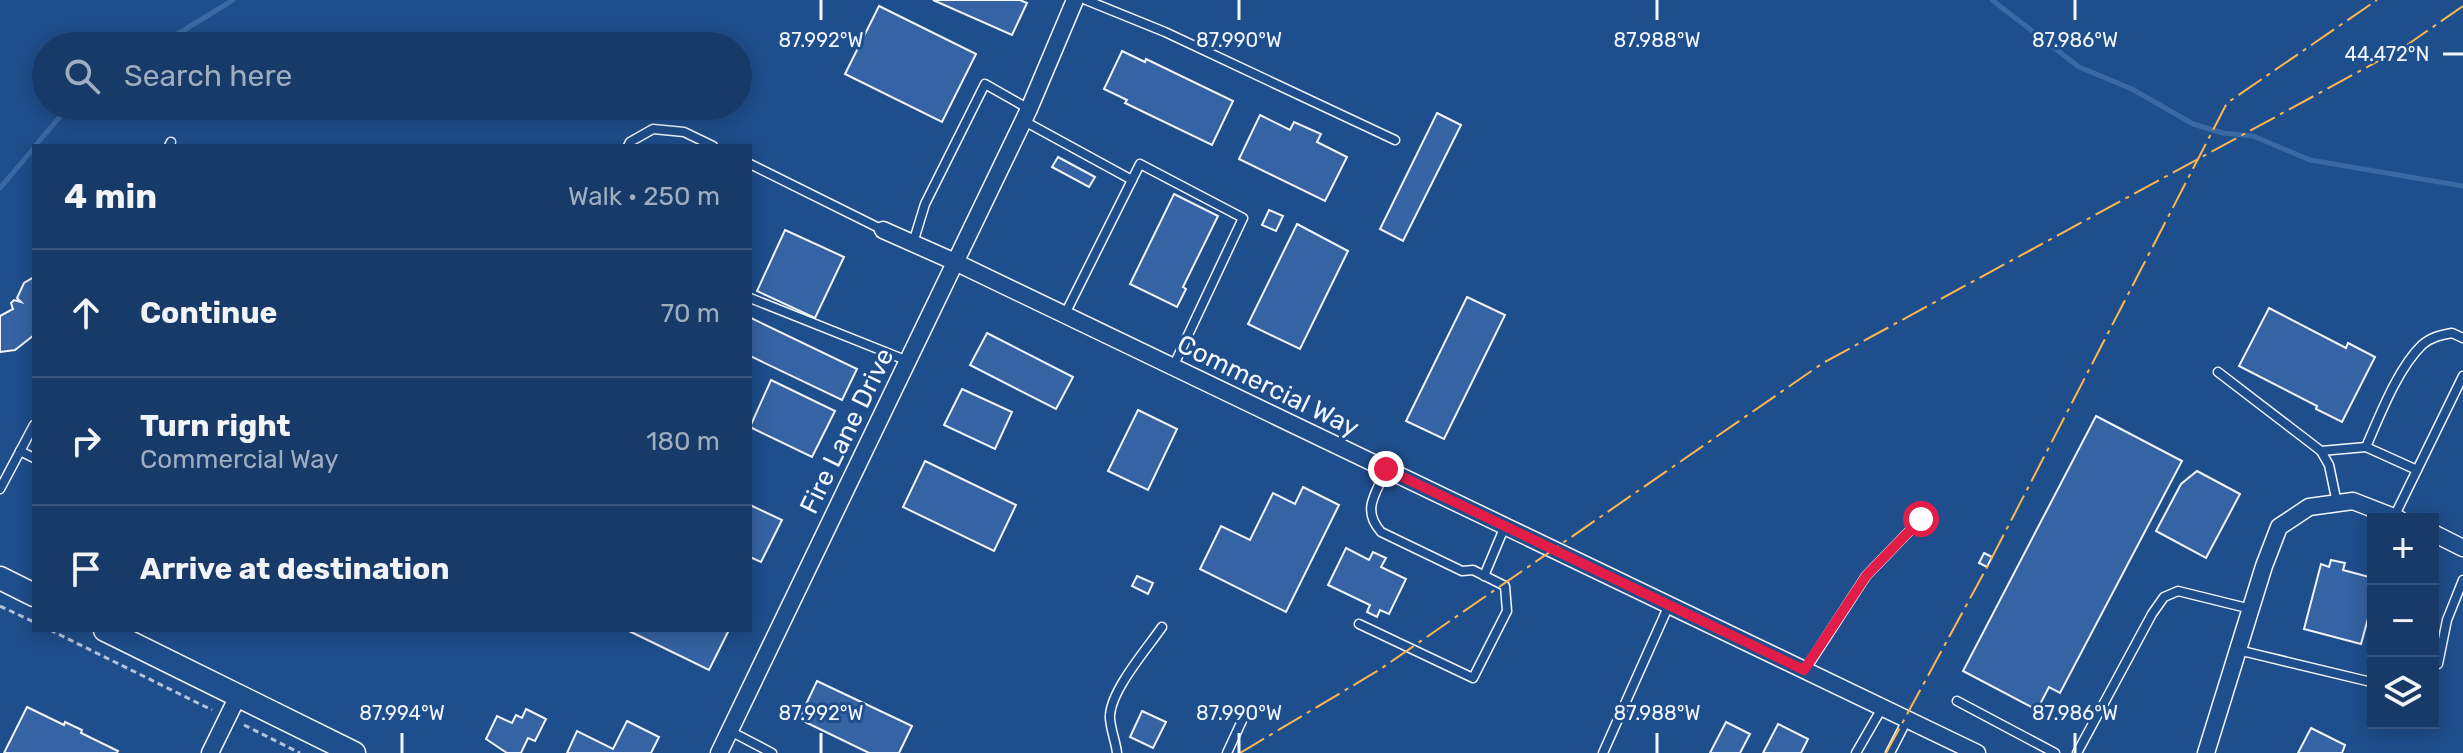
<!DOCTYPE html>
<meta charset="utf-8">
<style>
body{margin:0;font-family:Rubik,sans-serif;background:#20416f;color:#f1f3f6}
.controls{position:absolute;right:24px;bottom:24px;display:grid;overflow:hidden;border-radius:0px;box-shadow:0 4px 20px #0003}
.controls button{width:72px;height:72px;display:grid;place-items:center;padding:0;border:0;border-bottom:2px solid #36547d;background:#173a69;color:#f1f3f6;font:40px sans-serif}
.stop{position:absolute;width:24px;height:24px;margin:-18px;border:6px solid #e11d48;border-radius:50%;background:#fff}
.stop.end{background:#e11d48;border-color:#fff;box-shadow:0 2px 8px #0008}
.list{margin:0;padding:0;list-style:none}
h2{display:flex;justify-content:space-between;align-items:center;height:104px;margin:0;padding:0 32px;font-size:34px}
h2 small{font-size:26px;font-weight:400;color:#9eadc0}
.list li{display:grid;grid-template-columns:52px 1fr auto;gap:24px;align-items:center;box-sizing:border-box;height:128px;padding:0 32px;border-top:2px solid #36547d}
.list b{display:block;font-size:30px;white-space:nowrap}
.list p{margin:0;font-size:26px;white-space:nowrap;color:#9eadc0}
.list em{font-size:26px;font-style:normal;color:#9eadc0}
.icon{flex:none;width:44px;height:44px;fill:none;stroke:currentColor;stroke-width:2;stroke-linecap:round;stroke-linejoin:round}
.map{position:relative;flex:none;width:2463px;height:753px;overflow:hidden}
.search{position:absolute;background:#173a69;box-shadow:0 4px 20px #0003;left:32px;top:32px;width:720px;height:88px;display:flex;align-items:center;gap:20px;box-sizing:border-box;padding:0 28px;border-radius:44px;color:#9eadc0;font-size:30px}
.panel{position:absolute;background:#173a69;box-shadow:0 4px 20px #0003;left:32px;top:144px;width:720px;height:488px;border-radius:0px}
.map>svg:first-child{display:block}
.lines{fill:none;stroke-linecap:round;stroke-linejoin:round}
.stream{stroke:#3b69a3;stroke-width:5}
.building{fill:#3563a3;stroke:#f2f6ff;stroke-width:2}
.lane-casing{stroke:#f2f6ff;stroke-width:11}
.street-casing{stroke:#f2f6ff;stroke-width:19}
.secondary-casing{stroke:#f2f6ff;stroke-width:25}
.path{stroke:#b3c4dc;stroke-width:3;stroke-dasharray:6 4;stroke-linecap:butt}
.lane{stroke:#1f4e8c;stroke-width:8}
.street{stroke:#1f4e8c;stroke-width:16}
.secondary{stroke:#1f4e8c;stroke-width:22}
.power{stroke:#ffb74d;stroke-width:2;stroke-dasharray:28 6 4 6;stroke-linecap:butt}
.route{stroke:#e11d48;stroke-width:10}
.ticks{fill:none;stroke:#f2f6ff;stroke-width:3}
.labels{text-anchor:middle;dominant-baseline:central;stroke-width:6;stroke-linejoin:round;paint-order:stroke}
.street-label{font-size:26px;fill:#f2f6ff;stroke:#1f4e8c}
.ticks-label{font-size:20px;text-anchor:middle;fill:#f2f6ff;stroke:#1f4e8c;stroke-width:6;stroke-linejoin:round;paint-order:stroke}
</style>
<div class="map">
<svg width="2463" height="753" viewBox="0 0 2463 753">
<rect width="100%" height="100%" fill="#1f4e8c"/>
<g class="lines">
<g class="stream">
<path d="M1992,0l87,67 53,22 61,35 30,9 30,3 57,24 153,26"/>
<path d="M158,46l75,-46"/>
<path d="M35,146l34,-40"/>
<path d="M0,188l34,-40"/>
</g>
</g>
<g class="building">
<path d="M933,0h87l7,3 -15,32z"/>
<path d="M879,6l97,48 -34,68 -97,-48z"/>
<path d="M1122,51l23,11 1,-3 87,42 -21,44 -87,-42 2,-3 -23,-11z"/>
<path d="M1437,113l24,12 -58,116 -23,-12z"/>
<path d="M1260,115l30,15 4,-8 27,12 -4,8 30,15 -22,44 -86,-42z"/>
<path d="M1058,157l37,20 -6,10 -37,-20z"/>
<path d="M1174,194l44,22 -35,71 3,2 -9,18 -47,-23z"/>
<path d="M1269,210l14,6 -7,15 -14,-6z"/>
<path d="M1297,224l51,27 -48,98 -52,-25z"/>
<path d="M785,230l59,27 -29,61 -58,-27z"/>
<path d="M34,277v58l-19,15 -15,2v-36l13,-7 -2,-6 3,-3 7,2 -4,-4 7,-15z"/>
<path d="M1467,297l38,18 -61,124 -38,-18z"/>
<path d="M2269,308l77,40 2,-5 27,14 -33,65 -26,-13 1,-3 -78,-40z"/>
<path d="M751,318l106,51 -15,31 -92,-44z"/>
<path d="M987,333l86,44 -17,32 -86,-44z"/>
<path d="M771,380l64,31 -23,46 -62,-30z"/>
<path d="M962,389l50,23 -17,37 -51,-24z"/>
<path d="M1138,410l39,19 -29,61 -40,-19z"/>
<path d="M2096,416l86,45 -122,232 -11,-6 -12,23 -74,-39z"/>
<path d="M925,461l91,44 -22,46 -91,-44z"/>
<path d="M2197,471l43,23 -34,64 -50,-27 25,-47z"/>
<path d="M1303,487l36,18 -53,107 -86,-43 21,-43 29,14 23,-47 22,11z"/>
<path d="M750,505l32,15 -21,42 -11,-5z"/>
<path d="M1346,548l23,12 4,-8 13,6 -5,9 25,12 -17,35 -9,-4 -3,7 -10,-5 3,-7 -42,-20z"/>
<path d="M1984,553l8,4 -5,10 -8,-4z"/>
<path d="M2331,560l14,3 -2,7 30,8v22l-12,44 -57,-15 17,-65 8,3z"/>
<path d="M1137,576l16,7 -5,11 -16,-8z"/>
<path d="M627,630h102l-20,40z"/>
<path d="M817,681l95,45 -13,27h-30l-70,-34z"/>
<path d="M27,707l37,18 1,-3 17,8 -1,3 37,18 -1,2h-113z"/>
<path d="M526,709l20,10 -11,22 -7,-3 -7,15h-14l-21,-14 11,-23 15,7 4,-8 6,3z"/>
<path d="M1142,711l24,11 -13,26 -23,-11z"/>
<path d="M627,721l32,16 -8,16h-84l10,-22 36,18z"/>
<path d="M1726,722l24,12 -10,19h-30z"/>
<path d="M1778,724l30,15 -7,14h-38z"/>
<path d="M2311,728l34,17 -3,8h-44z"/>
</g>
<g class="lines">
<g class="lane-casing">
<g id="lane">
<path d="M1086,0l79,32 230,108"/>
<path d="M1024,121l108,59"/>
<path d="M169,146l2,-4"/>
<path d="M628,146l2,-4 23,-13 31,3 29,14"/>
<path d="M750,164l133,66"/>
<path d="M913,243l12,-39 60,-120 44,25"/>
<path d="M750,298l158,63"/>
<path d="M1065,314l75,-150 103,54 -70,149"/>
<path d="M2218,372l103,79 8,14 8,38"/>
<path d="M20,451l14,7"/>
<path d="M2321,451l45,-4"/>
<path d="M2417,470l-51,-23c14,-32 32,-79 56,-102 9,-8 19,-10 30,-12l11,5"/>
<path d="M0,489l34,-64"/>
<path d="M2394,517l69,-141"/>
<path d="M1484,576l21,-50"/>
<path d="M1359,624l114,54 34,-67 -2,-25 -32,-16 -11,1 -81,-39c-20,-23 -5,-38 5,-62"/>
<path d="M2238,650l133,32 2,-8"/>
<path d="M2438,664l9,-44 16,-40"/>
<path d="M1805,670l61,-94 55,-57"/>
<path d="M1957,701l98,52"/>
<path d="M730,731l42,22"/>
<path d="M1117,753c-1,-11 -8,-28 -7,-38 2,-26 36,-65 52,-88"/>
<path d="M1227,753l19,-41"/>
<path d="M1603,753l66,-148"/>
<path d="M1856,753l26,-45"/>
<path d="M1890,753l17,-33"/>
<path d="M2077,753l75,-139 12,-17 14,-6 73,18"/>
</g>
</g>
<g class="street-casing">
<g id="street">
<path d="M883,230l72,32 1022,491"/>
<path d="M2433,533l30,15"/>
<path d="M210,753l28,-57"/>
<path d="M719,753l310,-644 46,-109"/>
<path d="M2206,753l58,-187 15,-39 30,-20 44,-6 46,18"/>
</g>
</g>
<g class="secondary-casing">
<g id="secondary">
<path d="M0,578l34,17"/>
<path d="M105,630l249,123"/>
</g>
</g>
<g class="path">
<path d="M0,606l34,16"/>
<path d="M50,630l162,80"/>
<path d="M244,725l56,28"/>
</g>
<use href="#lane" class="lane"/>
<use href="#street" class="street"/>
<use href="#secondary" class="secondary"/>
<g class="power">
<path d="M1240,753l139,-83 444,-307 581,-316 59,-41"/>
<path d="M1886,753l100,-184 241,-466 150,-103"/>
</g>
</g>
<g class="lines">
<path class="route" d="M1386,469l418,201 62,-94 55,-57"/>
</g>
<path class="ticks" d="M821,0v20M1239,0v20M1657,0v20M2075,0v20M2443,54h20M402,733v20M821,733v20M1239,733v20M1657,733v20M2075,733v20"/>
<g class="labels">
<g class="street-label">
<text transform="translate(1268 386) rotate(26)">Commercial Way</text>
<text transform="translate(847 431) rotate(-64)">Fire Lane Drive</text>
</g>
</g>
<g class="ticks-label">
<text x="821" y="47">87.992°W</text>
<text x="1239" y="47">87.990°W</text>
<text x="1657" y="47">87.988°W</text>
<text x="2075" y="47">87.986°W</text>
<text x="2387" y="61">44.472°N</text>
<text x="402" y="720">87.994°W</text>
<text x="821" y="720">87.992°W</text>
<text x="1239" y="720">87.990°W</text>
<text x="1657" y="720">87.988°W</text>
<text x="2075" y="720">87.986°W</text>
</g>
</svg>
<div class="controls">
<button>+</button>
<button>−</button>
<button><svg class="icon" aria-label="layers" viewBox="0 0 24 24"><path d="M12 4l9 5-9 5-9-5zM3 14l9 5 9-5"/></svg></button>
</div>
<div class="stop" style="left:1921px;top:519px"></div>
<div class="stop end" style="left:1386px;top:469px"></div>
<div class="search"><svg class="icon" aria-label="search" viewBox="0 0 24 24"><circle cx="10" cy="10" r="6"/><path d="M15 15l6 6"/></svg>Search here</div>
<section class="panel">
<h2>4 min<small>Walk · 250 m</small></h2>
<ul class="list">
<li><svg class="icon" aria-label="ahead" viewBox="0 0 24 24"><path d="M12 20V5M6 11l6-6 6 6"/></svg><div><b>Continue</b></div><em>70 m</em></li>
<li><svg class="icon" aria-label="right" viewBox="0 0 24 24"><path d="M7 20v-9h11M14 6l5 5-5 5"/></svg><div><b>Turn right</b><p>Commercial Way</p></div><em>180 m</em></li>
<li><svg class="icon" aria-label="arrive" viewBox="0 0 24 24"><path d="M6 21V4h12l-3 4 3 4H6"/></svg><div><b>Arrive at destination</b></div></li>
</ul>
</section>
</div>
